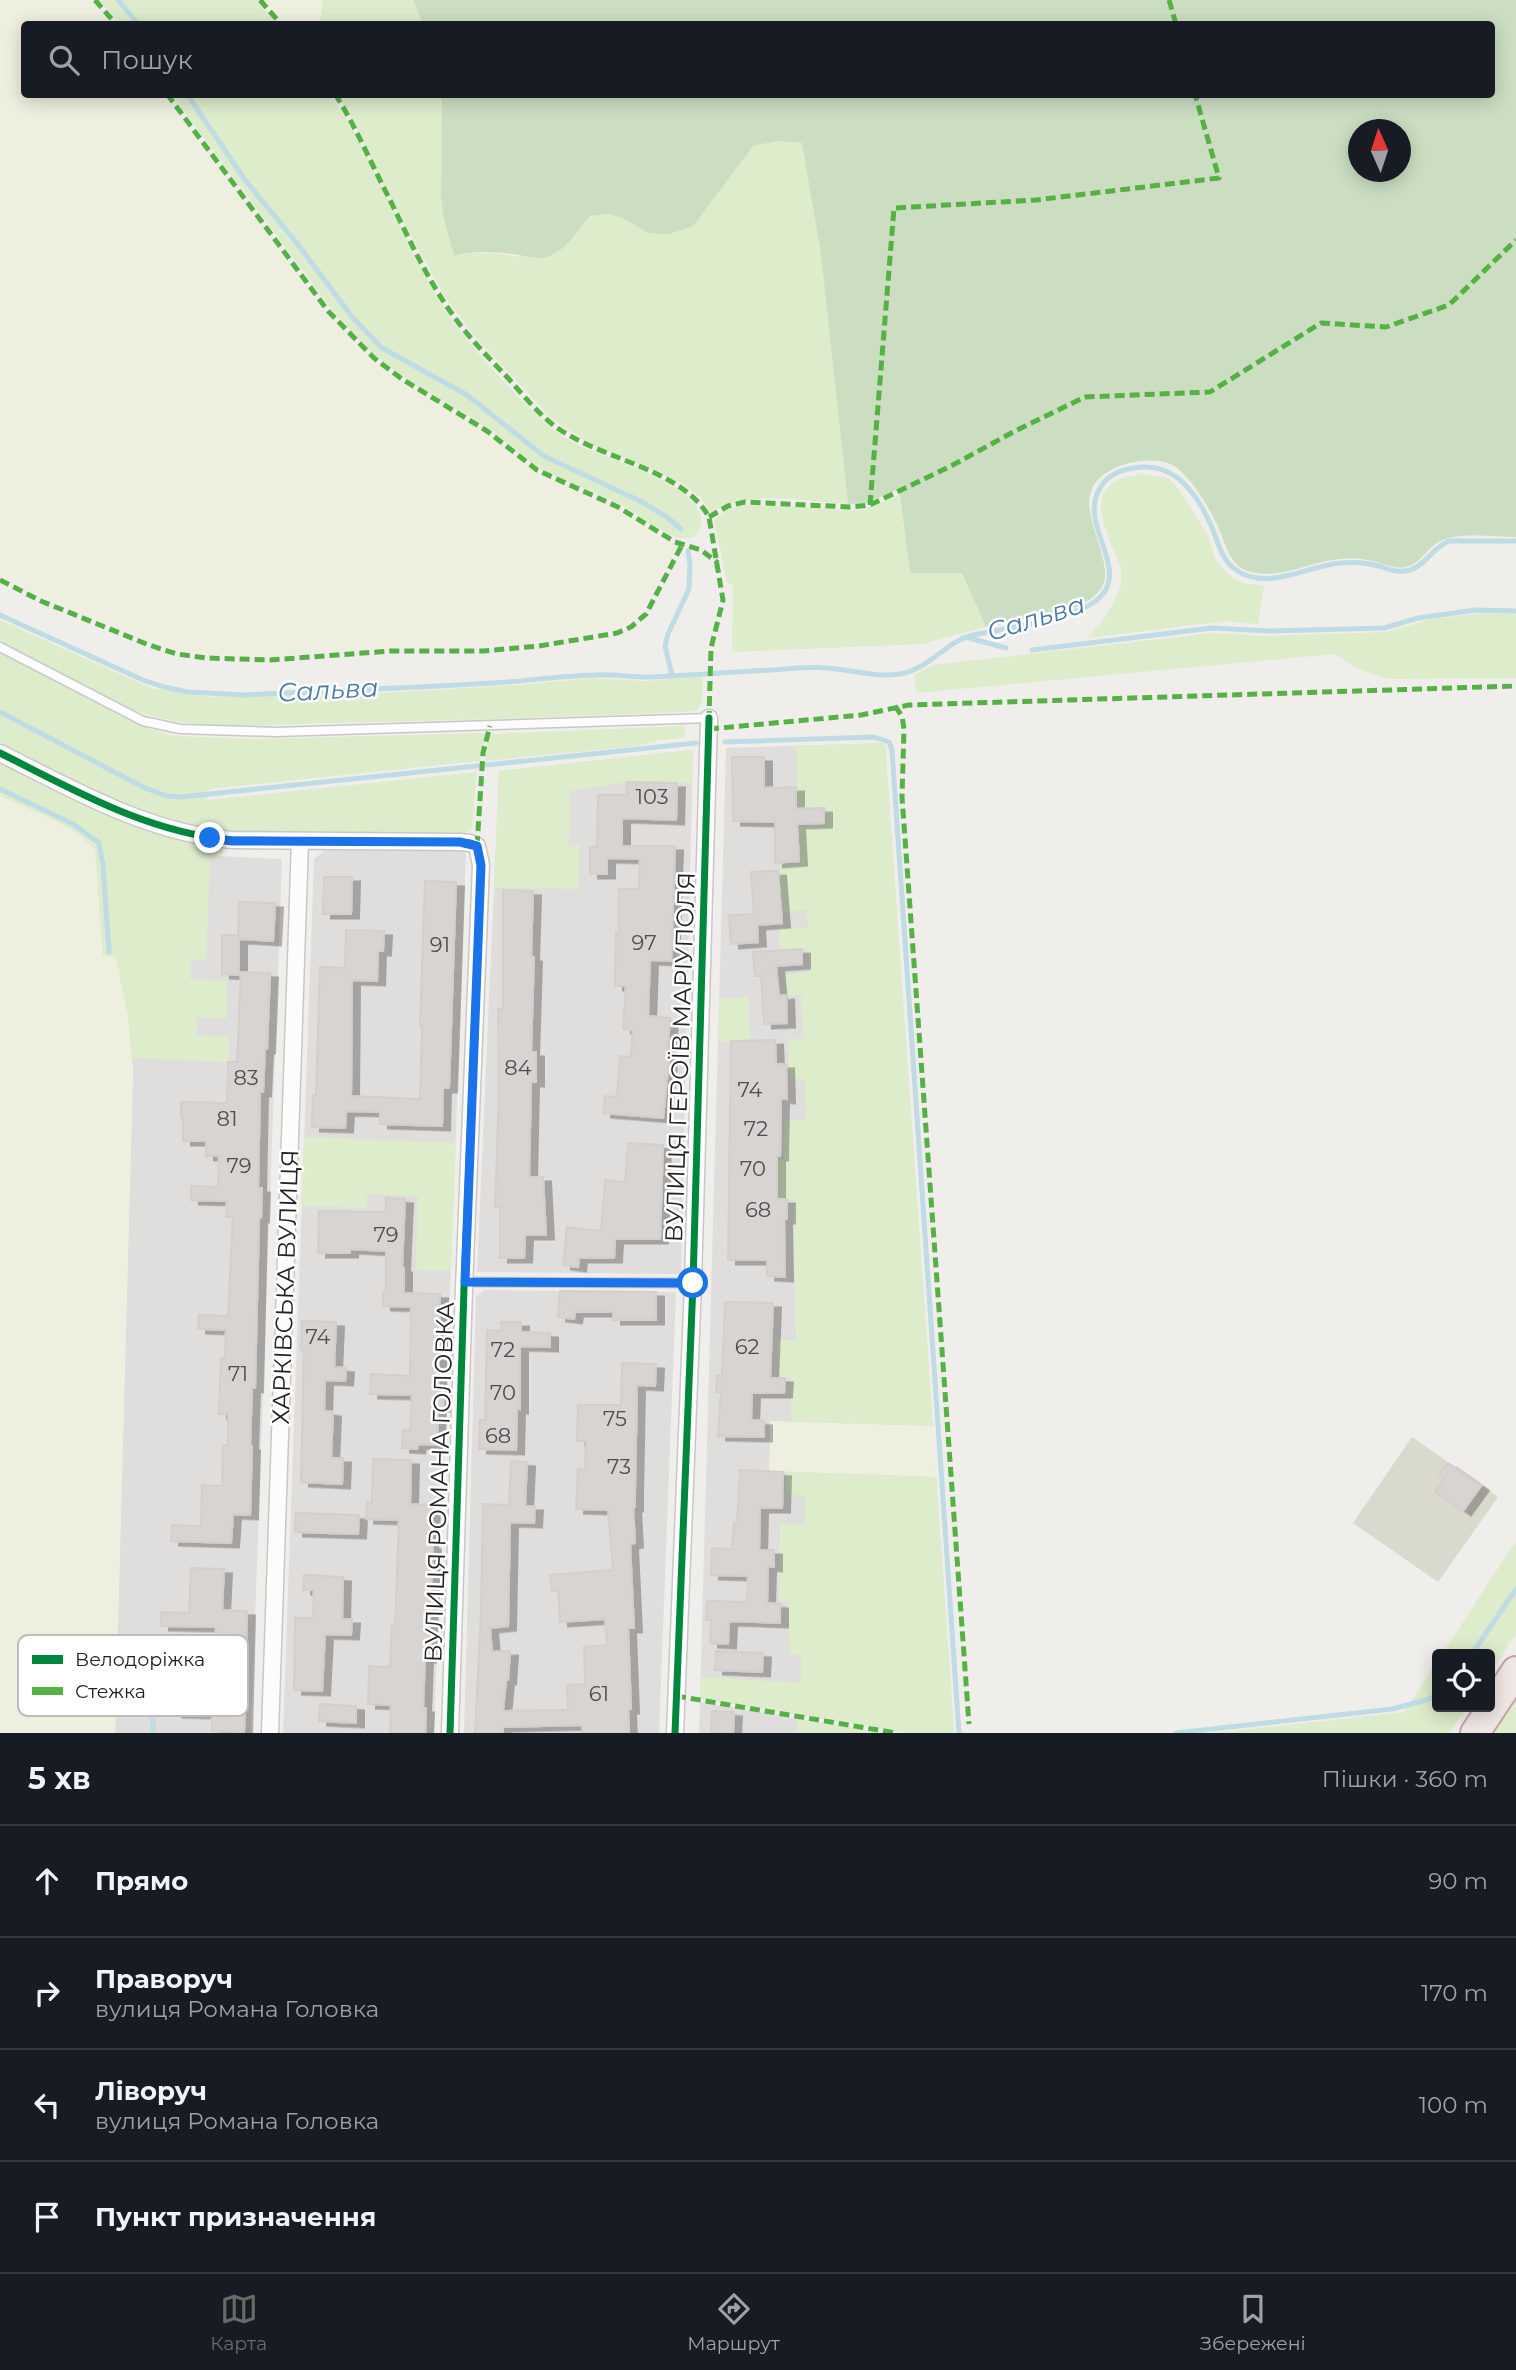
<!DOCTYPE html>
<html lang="uk">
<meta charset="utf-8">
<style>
body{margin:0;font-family:Montserrat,sans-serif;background:#242831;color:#f1f3f6}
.controls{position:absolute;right:21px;bottom:21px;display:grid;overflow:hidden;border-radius:7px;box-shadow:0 4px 18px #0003}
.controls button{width:63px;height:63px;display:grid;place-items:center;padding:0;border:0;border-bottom:2px solid #363941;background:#171b24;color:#f1f3f6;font:35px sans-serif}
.compass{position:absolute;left:1348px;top:119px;width:63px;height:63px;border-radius:50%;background:#171b24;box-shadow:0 4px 18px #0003;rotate:357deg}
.stop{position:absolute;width:21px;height:21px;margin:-16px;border:5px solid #1a73e8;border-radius:50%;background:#fff}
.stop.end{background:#1a73e8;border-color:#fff;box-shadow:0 2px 7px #0008}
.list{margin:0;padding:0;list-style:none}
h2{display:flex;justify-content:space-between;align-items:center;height:91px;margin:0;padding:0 28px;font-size:30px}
h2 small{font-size:23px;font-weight:400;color:#9ea1a6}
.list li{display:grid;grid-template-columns:46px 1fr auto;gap:21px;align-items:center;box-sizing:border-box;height:112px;padding:0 28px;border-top:2px solid #363941}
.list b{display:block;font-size:26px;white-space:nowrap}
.list p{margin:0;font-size:23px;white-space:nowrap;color:#9ea1a6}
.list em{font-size:23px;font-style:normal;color:#9ea1a6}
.icon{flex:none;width:38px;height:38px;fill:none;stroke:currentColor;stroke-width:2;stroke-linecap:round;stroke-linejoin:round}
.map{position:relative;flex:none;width:1516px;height:1733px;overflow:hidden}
.search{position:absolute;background:#171b24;box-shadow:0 4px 18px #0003;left:21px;right:21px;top:21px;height:77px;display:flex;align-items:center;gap:18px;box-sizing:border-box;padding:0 24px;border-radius:7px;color:#9ea1a6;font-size:26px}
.sheet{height:539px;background:#171b24}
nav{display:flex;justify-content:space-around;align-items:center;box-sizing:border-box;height:98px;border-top:2px solid #363941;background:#171b24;font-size:19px;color:#9ea1a6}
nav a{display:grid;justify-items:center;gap:4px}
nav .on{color:#6a6968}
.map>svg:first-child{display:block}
.residential{fill:#dfdedc}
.construction{fill:#d9d9cd}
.farmland{fill:#efefdf}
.grass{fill:#ddeccb}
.forest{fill:#cbdec1;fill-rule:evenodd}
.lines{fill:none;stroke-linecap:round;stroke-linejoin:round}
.stream{stroke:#bfdbe3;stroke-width:5}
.building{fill:#d7d4d2;stroke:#d3d0cc;stroke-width:2;filter:url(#shadow)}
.service-casing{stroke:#c9c8c7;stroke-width:11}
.minor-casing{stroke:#c9c8c7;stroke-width:19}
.trunk-casing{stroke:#c5a2ac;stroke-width:32}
.service{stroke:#fdfcfc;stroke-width:8}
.minor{stroke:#fdfcfc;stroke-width:16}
.trunk{stroke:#f0e6e4;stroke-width:28}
.quiet{stroke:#55b145;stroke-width:5;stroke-dasharray:10 5;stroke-linecap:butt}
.cycleway-casing{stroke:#fff;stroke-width:11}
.cycleway{stroke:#00873e;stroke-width:7}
.route{stroke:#1a73e8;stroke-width:9}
.labels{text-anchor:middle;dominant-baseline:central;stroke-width:5;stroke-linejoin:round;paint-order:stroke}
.number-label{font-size:21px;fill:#4f4e4e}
.street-label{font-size:24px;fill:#222;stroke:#fff}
.water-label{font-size:26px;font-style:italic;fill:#4a7aab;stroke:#fff}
.key{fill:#fff;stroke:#bdbdbd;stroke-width:2}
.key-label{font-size:19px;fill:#222}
</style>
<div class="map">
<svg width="1516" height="1733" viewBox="0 0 1516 1733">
<defs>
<filter id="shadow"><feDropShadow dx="8" dy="4.5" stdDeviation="0" flood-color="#0004"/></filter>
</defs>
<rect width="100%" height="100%" fill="#f0eeeb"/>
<g class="residential">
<path d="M885,743l69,990h-44l-210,-35 26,-950z"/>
<path d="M693,750l-12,524 -204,-2 22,-501z"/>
<path d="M326,849l140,2 -32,882h-151l31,-874z"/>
<path d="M108,851l174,8 -31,874h-136l18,-663z"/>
<path d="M484,1290l192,2 -17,441h-195l12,-436z"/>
<path d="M700,1702l180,31h-181z"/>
</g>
<path class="construction" d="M1412,1437l86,60 -60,85 -85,-59z"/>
<g class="farmland">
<path d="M0,0h91l21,24h-88v70l140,1 161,217 54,53 111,71 44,35 84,40 59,35 -40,70 -19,12 -98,16 -134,3 -125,9 -52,-1 -31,-6 -28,-9 -103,-41 -47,-25z"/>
<path d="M263,0h60l-3,24h-36z"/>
<path d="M0,796l71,34 16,12 8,8 8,106h12l13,58 5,56 -18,663h-115z"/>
<path d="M770,1421l163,5 3,51 -167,-6z"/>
</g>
<g class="grass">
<path d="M99,0h158l20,24h-157z"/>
<path d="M323,0h90l10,24h-103z"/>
<path d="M172,95h159c45,65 70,142 111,210 22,36 66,82 97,112 11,11 24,20 38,27 27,15 136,42 123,84 -2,8 -8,11 -16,10 -23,-2 -44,-24 -65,-34 -23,-12 -49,-20 -72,-32 -24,-12 -42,-33 -64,-47 -31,-20 -65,-36 -94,-59 -23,-17 -42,-38 -60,-60z"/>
<path d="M337,95h105l-1,101 13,60c30,-10 78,8 98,-1 16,-7 26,-26 38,-39l19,-2 16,5 23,14 45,-7 60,-80 24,-5 25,2 19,111 27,250c-44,-3 -97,-15 -137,8l-11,-15 -20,-15 -93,-40 -35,-23 -76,-81 -31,-41 -60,-108 -29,-63z"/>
<path d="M1143,474l25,4 11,11 29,47 8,25 15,16 13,6 20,3 -6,38 -32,-3 -138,17c14,-18 37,-43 33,-68 -1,-7 -6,-15 -8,-21 -16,-40 -24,-69 30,-75z"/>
<path d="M899,494l11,79h52l24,54 -64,17 -190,8 1,-68 -6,-1 -13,-62c8,-10 20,-14 32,-16l112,5 17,-4z"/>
<path d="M1484,613l32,1v64l-127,1c-21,-5 -36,-12 -54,-25l-419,39 -1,-19 18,-9 279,-32 53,3 121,-4 46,-13z"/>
<path d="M0,620l151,68 60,9 153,-3 156,-9 71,-7 54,3 57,-4v26l-5,7 -14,2c-117,5 -234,9 -351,11 -63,1 -140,11 -200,-14l-132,-68z"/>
<path d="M0,653l136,71 37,12 85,3 228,-6 -6,28 -271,28 -2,11 270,-28 -5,56 -4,4 -9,1 -221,-1 -49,-6 -63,-20 -126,-61z"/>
<path d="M684,726l1,12 -25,2 -23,6 -152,15 3,-21 5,-6z"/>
<path d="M885,743l48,683 -142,-5v-43h-13v-38h18l-3,-140 -17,-1 1,-39h7l1,-40h21l-2,-41h-14l-2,-39 16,-2 -3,-43h-15l-2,-20 26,-3 -2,-23 -28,2 -1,-22 29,-2 -2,-17 -23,2 -3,-46 20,-2 -1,-37 28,-2 -1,-18 -28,1 -2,-62z"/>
<path d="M693,750l-1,33 -65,-1 -57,9 -1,54h11l-2,44 -84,-1 5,-117z"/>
<path d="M0,762l125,59 98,25 -1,10h-12l-4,104 -15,-1 -1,20 37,2v37l-30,-1 -1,18 33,2 -1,25 -96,-4 -4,-44 -13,-58h-12l-8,-106c-23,-27 -64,-39 -95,-54z"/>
<path d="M748,997l2,44 -32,1 1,-43z"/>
<path d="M304,1137l152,6 -5,128 -35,-1 2,-74 -51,-2v14l-66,-2z"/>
<path d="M786,1472l150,5 18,256h-44l-210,-35v-21l101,6v-28l-11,-1 -2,-52 -9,-1 1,-77 24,1 1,-29 -19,-2z"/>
<path d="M1516,1541v93l-26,39v-19h-48z"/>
<path d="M1437,1661v46h30l-17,26h-238l192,-21z"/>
<path d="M1516,1698v35h-24z"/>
<path d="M798,1719l82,14h-83z"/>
</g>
<path class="forest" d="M413,0h1103v537c-21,0 -61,-6 -79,6 -10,6 -16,19 -28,23 -14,5 -28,-4 -41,-6 -9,-2 -18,-2 -27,-1 -31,2 -61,22 -93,12 -19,-6 -22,-27 -29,-42 -8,-18 -29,-55 -47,-64 -15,-8 -42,-4 -57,3 -53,24 -7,74 -10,110 -2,16 -21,26 -34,31l-85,18 -24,-54h-52l-11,-84 -33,14 -18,1 -27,-250 -19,-111 -25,-2 -24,5 -60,80 -24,8 -21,-1 -23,-14 -16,-5 -19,2c-12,13 -22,32 -38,39 -12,6 -26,1 -38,-1 -19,-2 -42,-4 -60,2l-10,-38 -3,-22 1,-101 1050,-1v-70h-1069zM1358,130h42v42h-42z"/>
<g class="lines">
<g class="stream">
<path d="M118,0l20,24"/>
<path d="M187,94l58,86 51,62 57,76 29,30 85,47 77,61 96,45 27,16 14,12"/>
<path d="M0,615l143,65 21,7 24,5 56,3c83,-4 166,-7 249,-12 33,-2 66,-7 100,-8 19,-1 38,2 57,2 40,-1 80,-5 121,-7 18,-1 38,-4 56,-2 26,2 53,11 78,5 27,-7 40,-31 68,-38 32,-7 116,-16 132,-44 18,-31 -26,-69 -5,-103 8,-15 26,-20 43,-21 38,-2 60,37 72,68 6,17 10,31 28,39 30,14 65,-8 97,-11 11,-1 24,-1 35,2 12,3 22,9 35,5 16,-5 23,-23 39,-29h67"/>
<path d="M969,638l37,10"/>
<path d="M1032,650l180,-22 58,3 114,-3 34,-10 58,-8 40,1"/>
<path d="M672,675l-7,-29 3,-12 21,-45 1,-24 -2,-14"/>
<path d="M0,712l145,76 22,8 14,1 515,-54"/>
<path d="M725,742l149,-5 15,5 3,8 67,983"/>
<path d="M0,789l73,35 26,19 4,22 6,87"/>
<path d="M1472,1654l44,-65"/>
<path d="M153,1733l1,-59"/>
<path d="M1176,1733l216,-24 34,-9 11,-5"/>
</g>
</g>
<g class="building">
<path d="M732,757h32v31l32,-1v22l28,-1v15l-27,1 2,37 -24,2v-41l-42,-1z"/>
<path d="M627,782l50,1 -1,37 -54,-2v28h53l-4,115 -21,-1 -2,56 22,2 -3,42h2l-6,58 -60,-5 2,-17 12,1 3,-41 11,1 2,-27 -10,-1 3,-43h-11l1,-54 3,1v-44h20l1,-30 -33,-1v16h-17v-27h7l1,-52h29z"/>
<path d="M778,871l4,52 -25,2 1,17 -27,2 -2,-29 25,-1 -3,-42z"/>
<path d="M324,877h28l-1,37h-28z"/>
<path d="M425,881l31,1 -7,206h-6l-1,38 -62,-2v-12l-34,-1 -1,17 -33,-1 1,-32h3l4,-128 25,1 1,-38 38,1 -1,20h-5l-1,30 -25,-1 -1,116 69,3 2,-73h-2z"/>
<path d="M503,890l30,1 -2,66h3l-3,95h5v30h-5l-2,95h14l3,58h-21l-1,23h-24v-51h-5l4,-115 -1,-83h5z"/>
<path d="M239,902l36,1 -2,38 -34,-2v36l-17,-1v-39h16z"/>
<path d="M802,949v15l-26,2 3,30 7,-1 1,28 -23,1 -3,-48h-6l-2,-24z"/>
<path d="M241,972l29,1 -3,76h-2l-2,43h-3l-2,96h4l-1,30h-2l-4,170h-3l-2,58h2l-2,69 -17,-1 -2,29 -60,-2 1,-16 29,1 1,-41 20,1 1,-41h5v-31h-9l2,-56h4l1,-28 -28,-1 1,-14 29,1 5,-99h-7l1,-16 -36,-1v-14l27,1 1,-31h-13v-15h-23v-23h-2v-16l46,1 1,-41h9z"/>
<path d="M775,1040l1,24h10l1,35 -6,-1 -1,58h-3v43h10v20h-3l1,58 -18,-1v-16h-39l3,-219z"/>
<path d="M628,1143l35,2 -3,94h-45l-1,19h-35l-1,9 -15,-2 4,-38 34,4 4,-51 20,2z"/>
<path d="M386,1198l19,1 -3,69h2v25l36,1 -2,98h6l-1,15h-5l-1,38 -19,-1 -1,5 -15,-1 1,-18 7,1 2,-36 -42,-1 1,-20 39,2 1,-69 -28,-1v-14h3v-41l-36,-2v4h-32l1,-42 67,1z"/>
<path d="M560,1291l96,1v28h-43v-8h-38l-1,7 -16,-2z"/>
<path d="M725,1302l48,1 -3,75h15l-1,15h-32l-1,27 13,1v16l-46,-1 3,-44h-5l1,-16h5z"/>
<path d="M302,1321l34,1 -2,45 12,1 -1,13 -20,-1 -1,31 9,1 -2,46h12l-1,26 -41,-2 3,-132h-3z"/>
<path d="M501,1322h20v10l29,1v14l-30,-1v63l-3,-1 -1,42 -37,-1 1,-29h5l2,-90 14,1z"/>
<path d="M622,1363l34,1 -1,22 -18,-1 -2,106v16h-2l2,36 -5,1 4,84h-6l3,81h-3l1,24h-46l-1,-8 -79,2v6h-28l6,-121 2,-108 26,1 2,-44 16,1 -2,44h10l-1,17 -24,-1 -2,104 -18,2 2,24 18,-1 -2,29h-2l-3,31 65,-1 -1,-25 18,-1 -1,-37 23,-2 -2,-26 -45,3 -2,-32 -6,1 -2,-16 63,-5 -5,-60 -32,-1 2,-40h7l1,-28h-9l1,-36h43z"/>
<path d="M373,1459l38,1 -1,44 22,1 -2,39 3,1 -5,113h-3l-2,50h3l-1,25h-35l1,-28 -23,-1 1,-38 21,1 2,-41h3l4,-106 -33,-1 1,-17 5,1z"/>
<path d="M1448,1463l33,23 -18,25 -28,-19 9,-14 -5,-3z"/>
<path d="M740,1470l43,2 -1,36h-22l-1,42h15v17l-6,-1 -1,37 13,1v19l-51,-2 -1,23 -18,-1 1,-23h-5l1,-19 40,1 1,-26 -37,-1 1,-27 20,1 2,-27 3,1z"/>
<path d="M296,1513l63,2 -1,19 -63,-2z"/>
<path d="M191,1568l33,1 -2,41 25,1 -3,121 -32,-1v-17l-38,-1v-14l21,1 2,-41 18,1 1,-33 -55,-1v-14l28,1z"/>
<path d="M304,1575l39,2 -1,42h10l-1,16 -26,-1 -3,57 -28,-1 1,-72h18l1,-28h-11z"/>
<path d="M716,1651l47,2 -1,19 -47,-2z"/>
<path d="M320,1704l36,2v17l-37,-2z"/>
<path d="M712,1711l22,1 -1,21h-22z"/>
</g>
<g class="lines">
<g class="service-casing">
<g id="service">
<path d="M0,647l143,74 37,8 96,3 433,-14"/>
<path d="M465,1282l228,1"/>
</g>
</g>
<g class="minor-casing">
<g id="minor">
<path d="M0,753c74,37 148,80 232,87l228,2 10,1 7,3 4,19 -17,423 -14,445"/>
<path d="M270,1733l30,-892"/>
<path d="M675,1733l18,-450 16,-565"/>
</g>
</g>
<g class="trunk-casing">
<path id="trunk" d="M1475,1733l41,-62"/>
</g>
<use href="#service" class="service"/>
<use href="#minor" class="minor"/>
<use href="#trunk" class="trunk"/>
<g class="quiet">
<path d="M95,0l21,24"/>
<path d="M260,0l21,24"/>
<path d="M1169,0l7,24"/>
<path d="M167,94l161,217 46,47 28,21 85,52 50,39 81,37 57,35 26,8 17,13"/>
<path d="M335,94c21,33 36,69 54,104 19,39 40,85 66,120 16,22 35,41 53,60 14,16 28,33 44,46 46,36 129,43 157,93l14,83 -12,48 -2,70"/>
<path d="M870,505l24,-297 142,-8 183,-22 -24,-84"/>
<path d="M709,517l19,-11 17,-4 104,5 21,-2 81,-39 64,-35 70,-34 125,-5 111,-69 65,4 63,-22 67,-65"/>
<path d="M0,580l41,21 108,44 28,9 29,4 64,2 121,-9h92l56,-5 78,-13 14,-6 15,-13 36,-69"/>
<path d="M895,706l7,10 2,13 -2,68 67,927"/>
<path d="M709,729l152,-14 48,-10 607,-19"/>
<path d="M477,846l6,-93 7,-27"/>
<path d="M676,1696l220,37"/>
</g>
<g class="cycleway-casing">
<g id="cycleway">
<path d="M0,753c74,37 148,80 232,87l228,2 10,1 7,3 4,19 -17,423 -14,445"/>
<path d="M675,1733l18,-450 16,-565"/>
</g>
</g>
<use href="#cycleway" class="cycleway"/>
</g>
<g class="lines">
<path class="route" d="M210,838l22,3 228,1 17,4 4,19 -16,417 228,1"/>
</g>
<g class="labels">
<g class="number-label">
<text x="652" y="796">103</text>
<text x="644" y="942">97</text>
<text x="440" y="944">91</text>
<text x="518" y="1067">84</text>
<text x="246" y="1077">83</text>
<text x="750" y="1089">74</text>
<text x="227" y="1118">81</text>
<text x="756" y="1128">72</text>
<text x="239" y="1165">79</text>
<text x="753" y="1168">70</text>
<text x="758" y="1209">68</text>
<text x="386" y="1234">79</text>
<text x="318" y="1336">74</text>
<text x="747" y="1346">62</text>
<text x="503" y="1349">72</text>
<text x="238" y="1373">71</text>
<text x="503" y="1392">70</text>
<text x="615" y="1418">75</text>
<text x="498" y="1435">68</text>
<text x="619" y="1466">73</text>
<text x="599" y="1693">61</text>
</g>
<g class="street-label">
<text transform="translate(680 1057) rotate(-88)">ВУЛИЦЯ ГЕРОЇВ МАРІУПОЛЯ</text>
<text transform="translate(285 1287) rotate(-88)">ХАРКІВСЬКА ВУЛИЦЯ</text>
<text transform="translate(439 1482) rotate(-88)">ВУЛИЦЯ РОМАНА ГОЛОВКА</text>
</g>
<g class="water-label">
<text transform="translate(1036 618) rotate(-17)">Сальва</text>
<text transform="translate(328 690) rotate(-3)">Сальва</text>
</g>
</g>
<rect x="18" y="1635" width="230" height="81" rx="10" class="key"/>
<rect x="32" y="1655" width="31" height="9" fill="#00873e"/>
<rect x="32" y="1687" width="31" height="8" fill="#55b145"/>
<g class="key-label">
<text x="75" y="1666">Велодоріжка</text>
<text x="75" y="1698">Стежка</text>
</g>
</svg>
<div class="controls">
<button><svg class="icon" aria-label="locate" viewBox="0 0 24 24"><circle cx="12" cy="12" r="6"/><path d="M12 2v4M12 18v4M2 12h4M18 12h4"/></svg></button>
</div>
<svg class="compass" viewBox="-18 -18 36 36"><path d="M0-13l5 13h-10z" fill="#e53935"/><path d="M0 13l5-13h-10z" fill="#9ea1a6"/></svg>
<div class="stop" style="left:693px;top:1283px"></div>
<div class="stop end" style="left:210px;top:838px"></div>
<div class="search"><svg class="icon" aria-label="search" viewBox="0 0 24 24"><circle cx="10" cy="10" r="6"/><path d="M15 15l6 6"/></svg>Пошук</div>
</div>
<section class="sheet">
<h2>5 хв<small>Пішки · 360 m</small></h2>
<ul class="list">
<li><svg class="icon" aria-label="ahead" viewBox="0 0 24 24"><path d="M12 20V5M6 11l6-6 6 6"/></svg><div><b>Прямо</b></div><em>90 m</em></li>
<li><svg class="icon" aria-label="right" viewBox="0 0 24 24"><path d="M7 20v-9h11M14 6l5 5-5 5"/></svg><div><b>Праворуч</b><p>вулиця Романа Головка</p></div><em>170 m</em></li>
<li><svg class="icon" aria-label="left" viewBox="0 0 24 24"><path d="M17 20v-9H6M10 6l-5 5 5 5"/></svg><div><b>Ліворуч</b><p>вулиця Романа Головка</p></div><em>100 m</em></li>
<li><svg class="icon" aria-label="arrive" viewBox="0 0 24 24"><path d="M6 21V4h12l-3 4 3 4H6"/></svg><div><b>Пункт призначення</b></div></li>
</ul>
</section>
<nav>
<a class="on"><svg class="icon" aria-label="map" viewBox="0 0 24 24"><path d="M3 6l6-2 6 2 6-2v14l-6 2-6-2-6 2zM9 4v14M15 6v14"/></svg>Карта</a>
<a><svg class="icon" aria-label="directions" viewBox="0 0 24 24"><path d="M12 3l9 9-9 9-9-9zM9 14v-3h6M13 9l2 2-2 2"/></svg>Маршрут</a>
<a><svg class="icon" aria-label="saved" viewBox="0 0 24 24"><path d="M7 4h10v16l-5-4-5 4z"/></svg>Збережені</a>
</nav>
